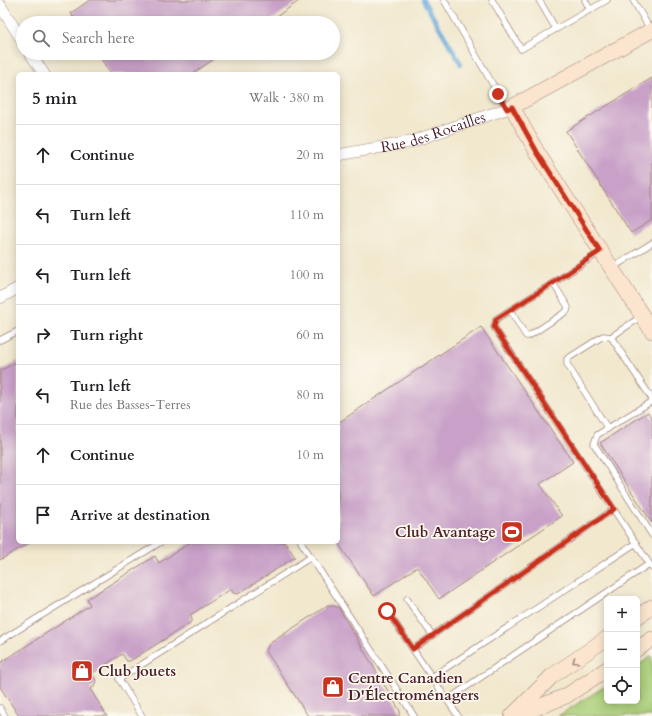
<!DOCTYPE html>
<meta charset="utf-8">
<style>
body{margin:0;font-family:Cardo,serif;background:#f2f2f2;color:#202124}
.controls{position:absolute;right:12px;bottom:12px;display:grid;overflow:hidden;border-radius:6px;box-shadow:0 2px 10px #0003}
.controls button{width:36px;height:36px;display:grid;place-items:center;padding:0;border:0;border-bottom:1px solid #e0e0e0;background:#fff;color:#202124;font:20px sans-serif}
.stop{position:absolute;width:12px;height:12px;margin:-9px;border:3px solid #c8321e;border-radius:50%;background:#fff}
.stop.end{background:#c8321e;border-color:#fff;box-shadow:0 1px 4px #0008}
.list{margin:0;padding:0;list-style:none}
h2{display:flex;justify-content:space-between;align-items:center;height:52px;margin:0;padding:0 16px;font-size:17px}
h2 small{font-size:13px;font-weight:400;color:#757577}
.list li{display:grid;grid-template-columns:26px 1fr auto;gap:12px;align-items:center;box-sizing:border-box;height:60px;padding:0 16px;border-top:1px solid #e0e0e0}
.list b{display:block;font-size:15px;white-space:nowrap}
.list p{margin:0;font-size:13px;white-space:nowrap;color:#757577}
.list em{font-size:13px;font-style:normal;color:#757577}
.icon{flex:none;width:22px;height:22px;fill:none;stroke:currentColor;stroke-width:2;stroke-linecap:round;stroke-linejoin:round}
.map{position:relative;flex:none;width:652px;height:716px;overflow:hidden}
.search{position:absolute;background:#fff;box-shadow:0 2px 10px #0003;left:16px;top:16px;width:324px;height:44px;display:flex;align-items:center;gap:10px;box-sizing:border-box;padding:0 14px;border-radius:22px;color:#757577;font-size:15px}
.panel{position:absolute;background:#fff;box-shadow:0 2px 10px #0003;left:16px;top:72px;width:324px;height:472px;border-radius:6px}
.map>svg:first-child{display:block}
.green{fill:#a9cd77;stroke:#7a7651}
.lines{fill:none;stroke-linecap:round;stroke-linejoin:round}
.stream{stroke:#67a7da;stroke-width:4.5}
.building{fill:#c8a0c8}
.lane-casing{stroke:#9e847c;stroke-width:7}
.street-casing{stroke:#9e847c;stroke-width:12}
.secondary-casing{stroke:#9e847c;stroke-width:16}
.lane{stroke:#fff;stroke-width:5.5}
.street{stroke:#fff;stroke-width:11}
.secondary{stroke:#fbe5cf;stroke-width:15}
.oneway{stroke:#a2827d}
.route{stroke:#c8321e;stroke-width:5}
.labels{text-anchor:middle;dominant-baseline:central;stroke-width:3.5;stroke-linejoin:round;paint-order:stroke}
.street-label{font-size:15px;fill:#4a1f2b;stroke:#fbf7ec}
.poi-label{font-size:15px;font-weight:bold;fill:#4a1f2b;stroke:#fbf7ec;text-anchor:start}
</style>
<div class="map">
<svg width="652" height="716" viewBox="0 0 652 716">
<rect width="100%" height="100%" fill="#fbf7ec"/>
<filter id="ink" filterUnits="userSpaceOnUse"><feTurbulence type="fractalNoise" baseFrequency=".025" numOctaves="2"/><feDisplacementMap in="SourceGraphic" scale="8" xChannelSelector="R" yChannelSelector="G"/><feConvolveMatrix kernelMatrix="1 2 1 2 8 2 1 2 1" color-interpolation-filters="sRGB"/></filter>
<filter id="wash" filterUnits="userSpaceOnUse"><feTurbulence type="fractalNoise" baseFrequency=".012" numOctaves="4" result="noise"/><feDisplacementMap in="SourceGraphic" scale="16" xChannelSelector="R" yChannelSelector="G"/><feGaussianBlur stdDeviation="0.9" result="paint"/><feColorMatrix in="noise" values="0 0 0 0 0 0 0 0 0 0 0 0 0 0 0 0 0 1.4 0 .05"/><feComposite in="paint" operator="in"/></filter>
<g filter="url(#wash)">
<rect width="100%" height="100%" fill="#f1e8ce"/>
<path class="green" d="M652,656v60h-94l49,-31v16h30v-35z"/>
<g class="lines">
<path class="stream" d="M423,0l38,64"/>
</g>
<g id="blocks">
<g class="building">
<path d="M90,0h208l1,1 -32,22h-190l-6,-10z"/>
<path d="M97,53h126l-31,21h-81z"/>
<path d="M652,78v142l-21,13 -65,-102z"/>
<path d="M481,327l92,135 -33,22 22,32 -123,83 -22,-32 -43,29 -36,-53v-120z"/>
<path d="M18,361v181h13l-31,18v-189z"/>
<path d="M648,412l4,7v104l-52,-80z"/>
<path d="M191,542h94l10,15 -57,37 -5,-1 -2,-4 -41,26 2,4 -2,4 -60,38h-3l-5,-7 -31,20 5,6 -2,7 -4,2 17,27h-88l-19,-29v-24l90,-58 -3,-6 68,-43 4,7z"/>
<path d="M328,605l10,2 62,104 -1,5h-91l-42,-65 3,-7z"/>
</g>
</g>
</g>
<g filter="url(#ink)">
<use href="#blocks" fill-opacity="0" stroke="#9e847c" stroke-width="1"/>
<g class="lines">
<g class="lane-casing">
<g id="lane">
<path d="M444,0l63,109"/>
<path d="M492,0l29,49 86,-49"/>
<path d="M539,0l17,29"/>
<path d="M585,0l5,10"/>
<path d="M633,0l18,31"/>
<path d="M600,252l-47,31 -57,36 -2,8 158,241"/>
<path d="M612,268l40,-25"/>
<path d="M510,310l16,26h3l38,-25 1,-4 -15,-24"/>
<path d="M642,316l-31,21 41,62"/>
<path d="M0,340l18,-9"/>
<path d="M652,401l-55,34 -3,9 58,91"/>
<path d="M608,429l-41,-65v-5l36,-23 8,1"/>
<path d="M301,542l10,15"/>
<path d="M407,599l25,36"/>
<path d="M387,611l71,105"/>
<path d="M0,641l161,-99"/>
<path d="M413,649l201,-140"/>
<path d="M432,677l204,-134"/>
<path d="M447,700l202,-136"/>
<path d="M0,708l5,8"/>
<path d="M142,716l-23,-37 192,-122 103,159"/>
</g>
</g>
<g class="street-casing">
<g id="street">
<path d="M0,5l23,37"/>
<path d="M30,53l14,21"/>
<path id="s1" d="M338,155l72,-13 102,-35"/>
<path d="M0,298l18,-10"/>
</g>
</g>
<g class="secondary-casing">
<g id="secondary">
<path d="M652,30l-140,77 25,45 115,179"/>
<path d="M637,617l15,-10"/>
<path d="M637,649l15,-10"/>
<path d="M512,716l40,-40 55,-38"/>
<path d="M516,716l50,-20 41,-27"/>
</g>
</g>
<use href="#lane" class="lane"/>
<use href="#street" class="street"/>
<use href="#secondary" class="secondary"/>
</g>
<defs><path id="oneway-chevron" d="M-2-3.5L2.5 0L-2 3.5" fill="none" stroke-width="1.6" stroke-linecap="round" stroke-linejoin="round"/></defs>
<use class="oneway" href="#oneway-chevron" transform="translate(575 661) rotate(145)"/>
</g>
<g class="lines" filter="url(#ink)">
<path class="route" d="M387,611l26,38 201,-140 -120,-182 2,-8 57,-36 47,-32 -63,-99 -25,-45 -5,2 -9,-15"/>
</g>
<defs>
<g id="stadium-square" transform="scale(1.15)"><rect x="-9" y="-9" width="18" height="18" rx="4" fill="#c8321e" stroke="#fbf7ec"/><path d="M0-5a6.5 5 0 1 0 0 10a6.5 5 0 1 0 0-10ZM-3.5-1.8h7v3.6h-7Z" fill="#fff"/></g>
<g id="shop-square" transform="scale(1.15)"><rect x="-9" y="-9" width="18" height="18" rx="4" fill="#c8321e" stroke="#fbf7ec"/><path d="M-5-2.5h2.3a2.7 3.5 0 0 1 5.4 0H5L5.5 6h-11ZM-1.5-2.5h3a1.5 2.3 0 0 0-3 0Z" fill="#fff"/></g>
</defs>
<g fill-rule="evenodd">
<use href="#stadium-square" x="512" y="532"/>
<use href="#shop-square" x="82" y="671"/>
<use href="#shop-square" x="333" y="687"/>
</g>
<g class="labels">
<g class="street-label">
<text stroke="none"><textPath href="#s1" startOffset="98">Rue des Rocailles</textPath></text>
</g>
<g class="poi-label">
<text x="496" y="532" text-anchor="end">Club Avantage</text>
<text x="98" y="671">Club Jouets</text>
<text x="348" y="678">Centre Canadien<tspan x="348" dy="17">D'Électroménagers</tspan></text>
</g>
</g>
</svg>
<div class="controls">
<button>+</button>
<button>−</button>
<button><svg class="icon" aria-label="locate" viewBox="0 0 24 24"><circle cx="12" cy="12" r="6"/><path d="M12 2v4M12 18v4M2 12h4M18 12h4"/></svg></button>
</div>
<div class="stop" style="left:387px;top:611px"></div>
<div class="stop end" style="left:498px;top:94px"></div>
<div class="search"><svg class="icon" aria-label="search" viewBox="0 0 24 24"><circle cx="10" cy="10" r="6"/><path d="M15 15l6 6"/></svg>Search here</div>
<section class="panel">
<h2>5 min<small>Walk · 380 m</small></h2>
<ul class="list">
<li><svg class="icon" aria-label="ahead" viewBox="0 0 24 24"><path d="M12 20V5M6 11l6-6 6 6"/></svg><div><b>Continue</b></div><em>20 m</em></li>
<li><svg class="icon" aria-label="left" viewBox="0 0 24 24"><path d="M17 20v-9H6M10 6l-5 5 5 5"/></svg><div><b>Turn left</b></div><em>110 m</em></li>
<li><svg class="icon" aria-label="left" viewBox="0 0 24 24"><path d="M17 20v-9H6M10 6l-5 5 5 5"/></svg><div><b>Turn left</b></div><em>100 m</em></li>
<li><svg class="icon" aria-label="right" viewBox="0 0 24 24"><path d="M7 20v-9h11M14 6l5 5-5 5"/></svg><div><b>Turn right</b></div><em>60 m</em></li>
<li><svg class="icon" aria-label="left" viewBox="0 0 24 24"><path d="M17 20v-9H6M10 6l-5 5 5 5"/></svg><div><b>Turn left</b><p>Rue des Basses-Terres</p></div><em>80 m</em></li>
<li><svg class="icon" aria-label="ahead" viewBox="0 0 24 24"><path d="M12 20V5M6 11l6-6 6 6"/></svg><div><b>Continue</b></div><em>10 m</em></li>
<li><svg class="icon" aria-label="arrive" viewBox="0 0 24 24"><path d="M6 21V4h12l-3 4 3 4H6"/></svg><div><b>Arrive at destination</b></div></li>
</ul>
</section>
</div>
